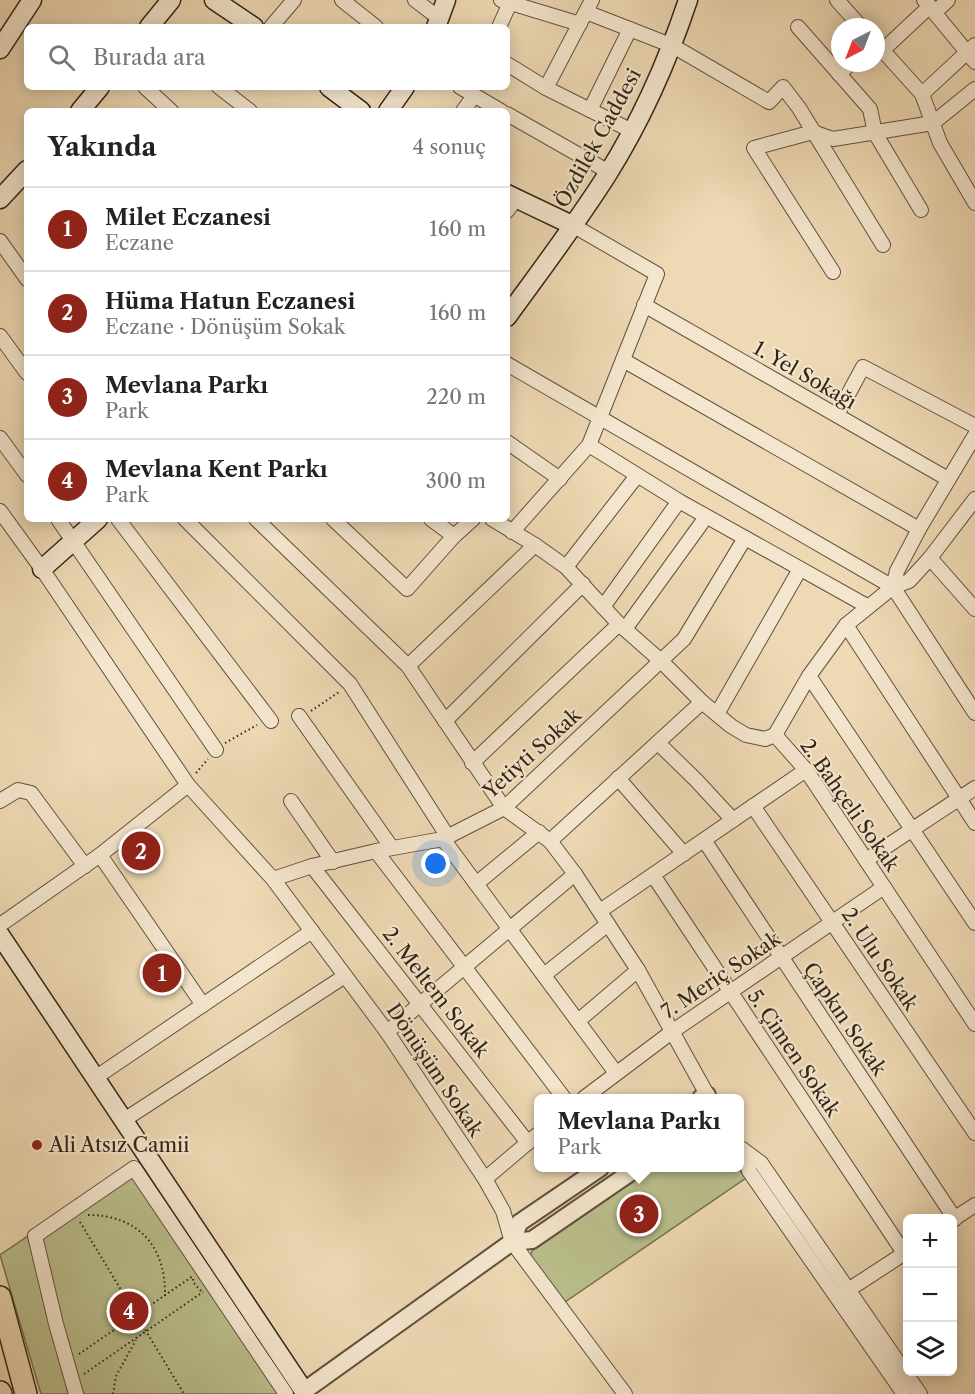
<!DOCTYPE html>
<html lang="tr">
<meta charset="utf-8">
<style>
body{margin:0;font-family:"Libre Caslon Text",serif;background:#f2f2f2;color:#222}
.controls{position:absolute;right:18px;bottom:18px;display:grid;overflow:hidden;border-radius:9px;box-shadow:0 3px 15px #0003}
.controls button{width:54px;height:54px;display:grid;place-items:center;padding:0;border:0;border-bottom:2px solid #e0e0e0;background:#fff;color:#222;font:30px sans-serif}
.compass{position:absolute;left:831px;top:18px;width:54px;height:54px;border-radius:50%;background:#fff;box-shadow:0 3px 15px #0003;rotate:222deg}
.you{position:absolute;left:436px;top:864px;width:21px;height:21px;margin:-15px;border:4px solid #fff;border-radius:50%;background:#1a73e8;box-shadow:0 0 0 9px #1a73e833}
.badge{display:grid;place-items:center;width:39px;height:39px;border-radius:50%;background:#8f2418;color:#fff;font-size:20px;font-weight:700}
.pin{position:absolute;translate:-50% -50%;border:3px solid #fff;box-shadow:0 2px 6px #0006}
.popup{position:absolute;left:534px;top:1094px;width:210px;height:78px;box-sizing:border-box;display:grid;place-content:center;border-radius:9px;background:#fff;filter:drop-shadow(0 2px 4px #0005);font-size:20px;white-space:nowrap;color:#767676}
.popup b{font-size:22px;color:#222}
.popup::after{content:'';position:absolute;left:50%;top:100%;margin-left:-12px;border:12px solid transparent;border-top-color:#fff}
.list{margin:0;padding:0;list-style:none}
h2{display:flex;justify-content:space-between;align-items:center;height:78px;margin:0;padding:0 24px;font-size:26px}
h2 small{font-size:20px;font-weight:400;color:#767676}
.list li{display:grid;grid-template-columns:39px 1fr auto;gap:18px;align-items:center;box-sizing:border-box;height:84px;padding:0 24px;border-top:2px solid #e0e0e0}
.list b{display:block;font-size:22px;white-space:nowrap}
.list p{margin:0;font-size:20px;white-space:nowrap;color:#767676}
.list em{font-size:20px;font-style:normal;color:#767676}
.icon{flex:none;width:33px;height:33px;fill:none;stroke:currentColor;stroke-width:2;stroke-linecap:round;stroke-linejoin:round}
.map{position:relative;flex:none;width:975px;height:1394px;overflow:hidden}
.search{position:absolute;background:#fff;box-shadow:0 3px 15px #0003;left:24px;top:24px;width:486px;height:66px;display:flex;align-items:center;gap:15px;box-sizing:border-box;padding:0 21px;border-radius:9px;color:#767676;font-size:22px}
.panel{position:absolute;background:#fff;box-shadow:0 3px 15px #0003;left:24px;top:108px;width:486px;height:414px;border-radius:9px}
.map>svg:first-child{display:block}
.green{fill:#babf8c;stroke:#767252;stroke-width:1.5}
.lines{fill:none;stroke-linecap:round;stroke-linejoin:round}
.minor-casing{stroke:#61513e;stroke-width:16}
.tertiary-casing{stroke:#61513e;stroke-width:20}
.secondary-casing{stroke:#322417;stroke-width:21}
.primary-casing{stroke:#322417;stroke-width:24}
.path{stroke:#322417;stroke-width:2;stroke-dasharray:1.5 3;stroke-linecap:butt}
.minor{stroke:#f4e6ce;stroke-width:14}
.tertiary{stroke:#f4e6ce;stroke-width:16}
.secondary{stroke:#f4e6ce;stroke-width:18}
.primary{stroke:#eed9b4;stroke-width:21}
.poi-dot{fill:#8f2418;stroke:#f4e6ce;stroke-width:2}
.labels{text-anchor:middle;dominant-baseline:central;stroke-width:4.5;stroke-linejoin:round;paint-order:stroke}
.street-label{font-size:20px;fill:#322417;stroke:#f4e6ce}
.poi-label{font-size:20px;fill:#322417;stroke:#f4e6ce;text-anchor:start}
</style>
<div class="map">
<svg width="975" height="1394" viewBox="0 0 975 1394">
<rect width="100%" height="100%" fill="#eed9b4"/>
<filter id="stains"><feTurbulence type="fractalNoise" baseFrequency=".00333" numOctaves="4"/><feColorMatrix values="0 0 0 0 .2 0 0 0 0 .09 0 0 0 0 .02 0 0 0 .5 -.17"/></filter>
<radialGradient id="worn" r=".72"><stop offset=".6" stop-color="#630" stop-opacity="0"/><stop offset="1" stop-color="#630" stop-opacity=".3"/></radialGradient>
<g class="green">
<path d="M139,1161l159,233h-257l-41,-139z"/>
<path d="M653,1168h85l8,10 -181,124 -35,-45 2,-6z"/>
</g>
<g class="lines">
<g class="minor-casing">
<g id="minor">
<path d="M342,0l34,27"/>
<path d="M415,0l25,19"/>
<path d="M501,0l79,24"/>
<path d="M837,0l24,27"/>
<path d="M924,0l51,62"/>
<path d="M586,12l87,34 96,56 14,-15 16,21 84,137"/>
<path d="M935,12l13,-12"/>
<path d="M271,27l23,-27"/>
<path d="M499,27l11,-24"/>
<path d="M798,27l72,82 5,24 46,77"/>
<path d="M876,43l46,51 18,49 35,60"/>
<path d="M883,50l47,-44"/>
<path d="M507,64l39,24 86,43"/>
<path d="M839,74l12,-11"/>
<path d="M145,87l26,24"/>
<path d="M219,87l31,24"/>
<path d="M460,87l41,24"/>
<path d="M546,88l46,-88"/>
<path d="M922,94l53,-49"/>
<path d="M590,110l40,-81"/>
<path d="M463,111l11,-15"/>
<path d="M507,114l102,58"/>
<path d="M507,211l9,-12"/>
<path d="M0,241l27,38"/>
<path d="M833,272l-79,-124 59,-16 20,7 100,-16 42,-34"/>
<path d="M644,305l304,174"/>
<path d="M0,336l27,37"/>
<path d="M623,360l296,169"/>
<path d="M507,364l386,223 82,126"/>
<path d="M837,415l26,-48 112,59"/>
<path d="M0,438l27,37"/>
<path d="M507,442l53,37"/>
<path d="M589,445l90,56 188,105"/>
<path d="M0,511l42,58 146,216 85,94 114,153 98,147 18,32 9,31 113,152"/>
<path d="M58,519l158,231"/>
<path d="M118,519l153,202"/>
<path d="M185,519l165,165 98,153"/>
<path d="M256,519l152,147 96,142 46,33 25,33 63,96 71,128"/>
<path d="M333,519l74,70 47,-53 19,-17"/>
<path d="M431,519l23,17"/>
<path d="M492,519l43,26 31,22 53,57 42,37 41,41 29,24 15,9 19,4 10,-4 31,35 169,254"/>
<path d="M512,532l77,-87 68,-171 -83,-48"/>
<path d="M930,558l45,51"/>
<path d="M566,567l70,-90"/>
<path d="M893,587l4,-16 22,-42 56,-94"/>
<path d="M603,607l76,-106"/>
<path d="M846,625l129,198"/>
<path d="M625,629l81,-112"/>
<path d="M408,666l127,-121"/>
<path d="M809,676l166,247"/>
<path d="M717,714l83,-145"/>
<path d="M299,716l93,132"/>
<path d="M445,721l138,-137"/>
<path d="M775,735l34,-59 37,-51 47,-38 16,-6 21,-23 45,-59"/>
<path d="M658,743l38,37 37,40"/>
<path d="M472,763l147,-139"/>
<path d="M618,778l66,76"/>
<path d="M0,801l18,-11 13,3 54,73"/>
<path d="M291,801l42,61"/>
<path d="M753,806l222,327"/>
<path d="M443,839l173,234"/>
<path d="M704,840l251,379"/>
<path d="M550,841l152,-139"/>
<path d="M376,851l188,247"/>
<path d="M100,855l103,150"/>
<path d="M866,860l109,-72"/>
<path d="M312,866l216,277"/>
<path d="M653,875l251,378"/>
<path d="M273,879l39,-13 64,-15 67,-12 61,-31 180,-169 61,-101"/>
<path d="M476,884l63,-52"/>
<path d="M600,911l206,-141"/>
<path d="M0,925l100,-70 88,-70"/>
<path d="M544,975l64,-51"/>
<path d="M578,1021l60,-51"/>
<path d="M387,1032l188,-158"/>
<path d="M95,1078l217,-147"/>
<path d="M584,1098l89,-67 211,-144"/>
<path d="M124,1120l221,-144"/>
<path d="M742,1149l19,14 159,231"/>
<path d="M742,1149l7,22 155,223"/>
<path d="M485,1179l53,-45"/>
<path d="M952,1220l23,-15"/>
<path d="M842,1294l66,-43"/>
<path d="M76,1394l-20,-70 -21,-88 99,-68 152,226"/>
</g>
</g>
<g class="tertiary-casing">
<g id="tertiary">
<path d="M701,1098l6,-3"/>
<path d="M512,1242l7,-19 81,-55"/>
<path d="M304,1391l208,-149 20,-2 105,-72"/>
</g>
</g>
<g class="secondary-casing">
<g id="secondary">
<path d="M214,0l40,27"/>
<path d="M149,27l22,-27"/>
<path d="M436,27l10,-27"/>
<path d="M0,49l32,-49"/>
<path d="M329,87l32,24"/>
<path d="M80,111l20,-24"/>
<path d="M388,111l17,-24"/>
<path d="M507,194l67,32"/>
<path d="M0,199l27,-29"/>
<path d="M507,317c34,-47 69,-93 100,-142 34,-54 61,-115 81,-175"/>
<path d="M42,569l56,-50"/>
<path d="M0,935l304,456"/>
</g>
</g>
<g class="primary-casing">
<g id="primary">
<path d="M0,1297l26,97"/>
<path d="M0,1392l1,2"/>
</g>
</g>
<g class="path">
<path d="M311,711l28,-19"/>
<path d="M225,743l32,-18"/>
<path d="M196,773l12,-14"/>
<path d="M88,1215c50,0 78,31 77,81"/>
<path d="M80,1222l104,172"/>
<path d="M193,1279v3l8,9"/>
<path d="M79,1354l114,-78"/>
<path d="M84,1374l119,-82"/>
<path d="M113,1394l3,-18 20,-36"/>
</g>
<use href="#minor" class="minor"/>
<use href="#tertiary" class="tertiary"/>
<use href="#secondary" class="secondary"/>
<use href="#primary" class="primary"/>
</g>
<circle class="poi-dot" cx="37" cy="1145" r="6"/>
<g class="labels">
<g class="street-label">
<text transform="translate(598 138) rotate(-61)">Özdilek Caddesi</text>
<text transform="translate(805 375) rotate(30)">1. Yel Sokağı</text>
<text transform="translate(532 753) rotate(-42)">Yetiyti Sokak</text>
<text transform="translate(850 805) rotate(55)">2. Bahçeli Sokak</text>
<text transform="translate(880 959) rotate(56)">2. Ulu Sokak</text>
<text transform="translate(721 975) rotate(-34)">7. Meriç Sokak</text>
<text transform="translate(436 992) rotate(52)">2. Meltem Sokak</text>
<text transform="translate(845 1019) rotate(56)">Çapkın Sokak</text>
<text transform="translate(794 1053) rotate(56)">5. Çimen Sokak</text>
<text transform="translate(435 1070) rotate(56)">Dönüşüm Sokak</text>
</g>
<g class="poi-label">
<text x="49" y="1145">Ali Atsız Camii</text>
</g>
</g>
<rect width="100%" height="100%" filter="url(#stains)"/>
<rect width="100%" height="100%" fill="url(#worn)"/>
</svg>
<div class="controls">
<button>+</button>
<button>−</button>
<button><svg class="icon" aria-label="layers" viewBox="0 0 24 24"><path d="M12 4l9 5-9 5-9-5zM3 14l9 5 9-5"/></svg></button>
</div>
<svg class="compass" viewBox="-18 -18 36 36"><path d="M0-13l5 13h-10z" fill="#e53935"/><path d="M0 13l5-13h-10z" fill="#767676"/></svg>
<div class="you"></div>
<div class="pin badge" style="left:162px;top:973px">1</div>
<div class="pin badge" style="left:141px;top:851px">2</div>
<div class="pin badge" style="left:639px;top:1214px">3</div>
<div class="popup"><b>Mevlana Parkı</b>Park</div>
<div class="pin badge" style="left:129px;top:1311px">4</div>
<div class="search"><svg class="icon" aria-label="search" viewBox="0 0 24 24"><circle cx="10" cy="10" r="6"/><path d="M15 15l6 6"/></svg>Burada ara</div>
<section class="panel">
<h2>Yakında<small>4 sonuç</small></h2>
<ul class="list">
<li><span class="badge">1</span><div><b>Milet Eczanesi</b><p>Eczane</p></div><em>160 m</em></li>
<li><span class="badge">2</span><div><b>Hüma Hatun Eczanesi</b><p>Eczane · Dönüşüm Sokak</p></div><em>160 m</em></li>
<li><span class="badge">3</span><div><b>Mevlana Parkı</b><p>Park</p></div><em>220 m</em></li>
<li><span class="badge">4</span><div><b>Mevlana Kent Parkı</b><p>Park</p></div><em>300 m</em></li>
</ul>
</section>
</div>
